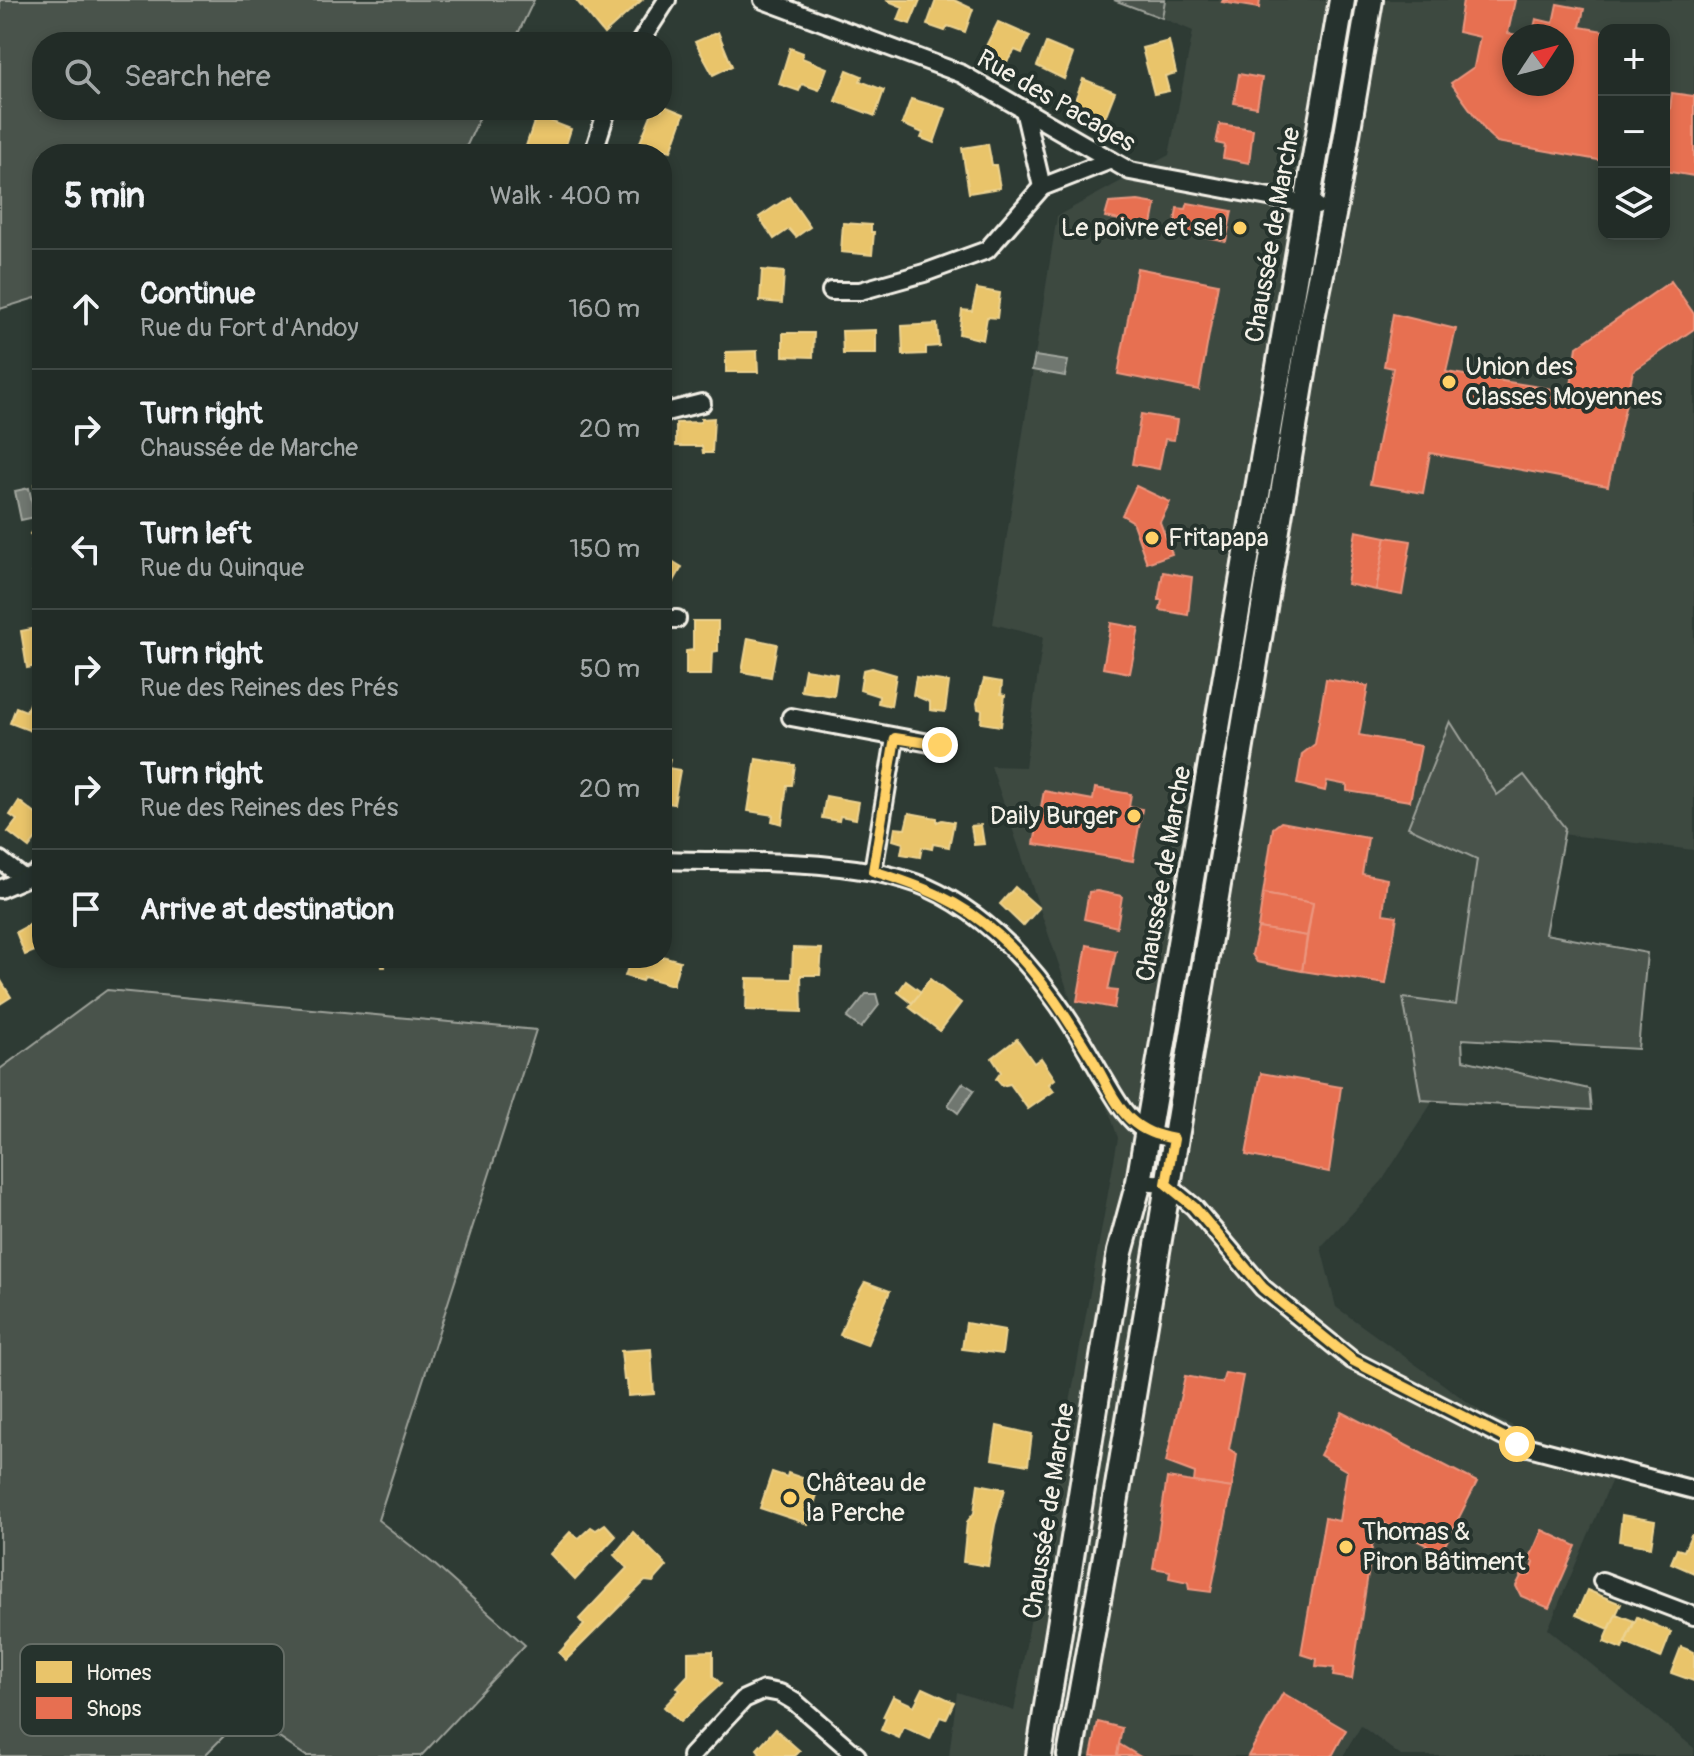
<!DOCTYPE html>
<meta charset="utf-8">
<style>
body{margin:0;font-family:Pangolin,sans-serif;background:#2a342f;color:#f1f3f6}
.controls{position:absolute;right:24px;top:24px;display:grid;overflow:hidden;border-radius:16px;box-shadow:0 4px 12px #0003}
.controls button{width:72px;height:72px;display:grid;place-items:center;padding:0;border:0;border-bottom:2px solid #3f4844;background:#222c27;color:#f1f3f6;font:40px sans-serif}
.compass{position:absolute;left:1502px;top:24px;width:72px;height:72px;border-radius:50%;background:#222c27;box-shadow:0 4px 12px #0003;rotate:54deg}
.stop{position:absolute;width:24px;height:24px;margin:-18px;border:6px solid #ffd166;border-radius:50%;background:#fff}
.stop.end{background:#ffd166;border-color:#fff;box-shadow:0 2px 8px #0008}
.list{margin:0;padding:0;list-style:none}
h2{display:flex;justify-content:space-between;align-items:center;height:104px;margin:0;padding:0 32px;font-size:34px}
h2 small{font-size:26px;font-weight:400;color:#a2a7a7}
.list li{display:grid;grid-template-columns:52px 1fr auto;gap:24px;align-items:center;box-sizing:border-box;height:120px;padding:0 32px;border-top:2px solid #3f4844}
.list b{display:block;font-size:30px;white-space:nowrap}
.list p{margin:0;font-size:26px;white-space:nowrap;color:#a2a7a7}
.list em{font-size:26px;font-style:normal;color:#a2a7a7}
.icon{flex:none;width:44px;height:44px;fill:none;stroke:currentColor;stroke-width:2;stroke-linecap:round;stroke-linejoin:round}
.map{position:relative;flex:none;width:1694px;height:1756px;overflow:hidden}
.search{position:absolute;background:#222c27;box-shadow:0 4px 12px #0003;left:32px;top:32px;width:640px;height:88px;display:flex;align-items:center;gap:20px;box-sizing:border-box;padding:0 28px;border-radius:32px;color:#a2a7a7;font-size:30px}
.panel{position:absolute;background:#222c27;box-shadow:0 4px 12px #0003;left:32px;top:144px;width:640px;height:824px;border-radius:32px}
.map>svg:first-child{display:block}
.built{fill:#3c4841;fill-rule:evenodd}
.green{fill:#48524c;stroke:#9ea29a;stroke-width:2}
.water{fill:#6f7770;stroke:#a4a8a0;stroke-width:2}
.homes{fill:#e9c46a;stroke:#ecd290;stroke-width:2}
.shops{fill:#e76f51;stroke:#eb967e;stroke-width:2}
.lines{fill:none;stroke-linecap:round;stroke-linejoin:round}
.minor-casing{stroke:#f4f1e8;stroke-width:22}
.primary-casing{stroke:#f4f1e8;stroke-width:30}
.minor{stroke:#26332d;stroke-width:16}
.primary{stroke:#26332d;stroke-width:24}
.route{stroke:#ffd166;stroke-width:10}
.poi-dot{fill:#ffd166;stroke:#26332d;stroke-width:3}
.labels{text-anchor:middle;dominant-baseline:central;stroke-width:8;stroke-linejoin:round;paint-order:stroke}
.street-label{font-size:26px;fill:#f4f1e8;stroke:#26332d}
.poi-label{font-size:26px;fill:#f4f1e8;stroke:#26332d;text-anchor:start}
.key{fill:#26332d;stroke:#646c65;stroke-width:2}
.key-label{font-size:22px;fill:#f4f1e8}
</style>
<div class="map">
<svg width="1694" height="1756" viewBox="0 0 1694 1756">
<rect width="100%" height="100%" fill="#2e3b34"/>
<filter id="ink" filterUnits="userSpaceOnUse"><feTurbulence type="fractalNoise" baseFrequency=".0125" numOctaves="2"/><feDisplacementMap in="SourceGraphic" scale="16" xChannelSelector="R" yChannelSelector="G"/><feConvolveMatrix kernelMatrix="1 2 1 2 8 2 1 2 1" color-interpolation-filters="sRGB"/></filter>
<g filter="url(#ink)">
<path class="built" d="M1165,0h529v850l-184,-22 -54,177 -23,96 -51,80 -61,66 15,60 147,106 133,57 -68,159 146,119v8h-293l-40,-30 -18,30h-394l8,-64 57,19 104,-573 -127,-372 34,1 18,-130 -50,-13 64,-408 112,-61 24,-124 -31,-13zM1604,30h60v204h-60zM1514,36h48v48h-48z"/>
<g class="green">
<path d="M0,0h534l-20,42h-472v68h441l-20,44h-421v145l-4,-2 -38,12z"/>
<path d="M1114,0h51l-3,18z"/>
<path d="M1450,721l47,74 27,-20 41,53 -20,106 102,19 -9,96 -176,-10 1,21 126,29 2,21 -170,-10 -18,-102 53,7 21,-146 -69,-32z"/>
<path d="M107,990l429,40 -158,490 56,44 91,81 -104,111h-115l-61,-41 -41,41h-204v-687z"/>
</g>
<g class="water">
<path d="M1035,356l33,5 -3,15 -33,-6z"/>
<path d="M29,488l6,29 -14,3 -6,-29z"/>
<path d="M866,994h10l3,11 -18,23 -14,-10z"/>
<path d="M963,1083l11,7 -16,23 -10,-8z"/>
</g>
<g class="homes">
<path d="M576,0h66l-38,34z"/>
<path d="M886,0h34l-10,24 -12,-4 5,-13z"/>
<path d="M936,0h18l19,9 -8,23 -17,-6 -3,5 -18,-6z"/>
<path d="M998,22l32,14 -8,17 -7,-3 -9,13 -23,-11z"/>
<path d="M718,32l14,34 -19,9 -18,-33z"/>
<path d="M1169,41l7,32 -11,3 4,15 -15,3 -12,-46z"/>
<path d="M1046,43l27,11 -9,25 -27,-13z"/>
<path d="M790,48l13,5 -1,5 25,10 -8,22 -17,-6 -3,7 -20,-7z"/>
<path d="M847,70l15,6 -2,5 24,9 -9,26 -40,-15z"/>
<path d="M1083,79l32,13 -11,28 -9,-4 -2,4 -14,-4 2,-4 -9,-4z"/>
<path d="M911,99l35,10 -12,34 -13,-5 2,-5 -21,-9z"/>
<path d="M662,105l22,9 -13,37 -31,-9 13,-32h9z"/>
<path d="M538,110l14,3 -2,8 21,8 -8,25h-11l-26,-8z"/>
<path d="M988,144l4,21h4l4,23 -31,5 -7,-45z"/>
<path d="M789,197l21,30 -14,10 -7,-8 -15,10 -15,-22z"/>
<path d="M843,223l28,2v7h3l-2,23 -31,-3z"/>
<path d="M762,270l22,2 -2,31 -22,-2z"/>
<path d="M977,289l23,4 -3,25 -10,-1 -4,23 -24,-6 3,-24 10,1z"/>
<path d="M937,324l2,22 -13,1v7l-23,1 -1,-29z"/>
<path d="M876,330v24h-33l-1,-23z"/>
<path d="M783,333h31l-1,24 -30,-1z"/>
<path d="M757,351l1,21h-32v-20z"/>
<path d="M714,418l-2,35h-9l-1,-7h-26v-23l25,-1v-3z"/>
<path d="M42,482v63l-12,-11 11,-14 -7,-36z"/>
<path d="M662,555l20,12 -9,16 -11,-6z"/>
<path d="M42,567v39l-10,-36z"/>
<path d="M693,621h25v30l-6,1 -1,23h-25v-24l7,-1z"/>
<path d="M42,627v38l-15,3 -6,-37z"/>
<path d="M748,638l29,6 -6,33 -29,-5z"/>
<path d="M872,668l24,7 -5,31 -13,-3 1,-7 -19,-6 3,-20z"/>
<path d="M805,669l32,5 -3,22 -33,-5z"/>
<path d="M916,677l33,5 -4,30 -15,-2v-8l-17,-7z"/>
<path d="M984,679l18,3 -1,12 4,1 -4,31 -20,-3 1,-13 -4,-1 -1,-6z"/>
<path d="M37,685l5,2v48l-32,-12 6,-16 10,4z"/>
<path d="M662,758l8,1 -2,9 12,2 -6,34 -12,-2z"/>
<path d="M756,759l39,6 -3,20h-5l-5,39 -10,-3 1,-6 -25,-4z"/>
<path d="M826,796l33,6 -3,17 -16,-3 -1,5 -17,-3z"/>
<path d="M19,801l23,18v12l-13,17 -21,-16 9,-12 -7,-5z"/>
<path d="M909,813l28,5v4l5,-2 12,2 -5,25 -16,-3 -1,5 -10,-2 -2,10 -19,-3 2,-11 -10,-3 2,-12 10,1z"/>
<path d="M981,825l3,19 -10,1 -3,-19z"/>
<path d="M1015,887l24,21 -16,18 -23,-22z"/>
<path d="M42,918v30l-17,7 -9,-23z"/>
<path d="M793,948l29,1 -2,26h-19l1,37 -56,-2 1,-32 45,1z"/>
<path d="M662,956l18,5 -7,24 -29,-8 -2,4 -17,-5 6,-18h31z"/>
<path d="M355,958h30v9h-3l-1,-7z"/>
<path d="M485,958h28l-4,11 -25,-8z"/>
<path d="M549,958h23l-3,7z"/>
<path d="M0,979l11,18 -11,7z"/>
<path d="M930,979l31,24 -21,28 -31,-24z"/>
<path d="M906,981l15,11 -9,11 -14,-11z"/>
<path d="M1017,1039l17,24 7,-5 14,21 -6,5 5,7 -26,18 -18,-25 -8,2 -6,-7 5,-7 -9,-14z"/>
<path d="M865,1282l25,9 -23,54 -27,-10 10,-27z"/>
<path d="M966,1323l39,7 -3,24 -40,-5z"/>
<path d="M651,1349l3,45 -26,2 -1,-16h-3l-3,-29z"/>
<path d="M997,1426l35,8 -4,31 -36,-6z"/>
<path d="M772,1472l15,5 1,-4 17,6v3l14,6 -11,36 -48,-16z"/>
<path d="M978,1484l27,5 -10,36 -7,41 -25,-4 4,-40 7,-9z"/>
<path d="M1622,1515l33,6 -4,26 -32,-6z"/>
<path d="M605,1524l11,12 -41,44 -25,-26 20,-22 9,6 12,-11 5,3z"/>
<path d="M633,1532l34,34 -14,16 -8,-1 -79,79 -7,-7 25,-28 -5,-6 48,-51 -13,-13z"/>
<path d="M1691,1535l3,1v37l-23,-10 6,-14 7,2z"/>
<path d="M1587,1590l34,14 -12,25 -33,-14z"/>
<path d="M1616,1614l18,7 -12,28 -18,-7z"/>
<path d="M1637,1617l34,15 -10,26 -36,-15z"/>
<path d="M1681,1647l13,5v29l-23,-8z"/>
<path d="M713,1651v25l8,8 -41,38 -16,-15 16,-17 -3,-3 11,-12v-23z"/>
<path d="M923,1688l31,14 -8,17 -6,-2 -10,22 -26,-12 -5,11 -18,-8 5,-12 -3,-1 10,-21 21,10z"/>
<path d="M775,1729l25,22 -5,5h-38l3,-3 -3,-4z"/>
</g>
<g class="shops">
<path d="M1223,0h37l-1,8 -37,-6z"/>
<path d="M1463,0h52l-7,33 13,3h-7v48h48v-48h-30l4,-17 17,4 4,-19 27,5 -4,18 24,4v130l-107,-19 -9,-8 -37,-51 23,-16 6,-30 -22,-5z"/>
<path d="M1239,74l23,4 -5,29 -23,-4z"/>
<path d="M1672,93l22,3v80l-30,-5v-63l6,1z"/>
<path d="M1220,124l33,5 -4,34 -26,-5 2,-13 -9,-2z"/>
<path d="M1138,201l18,3 -5,26 -17,-4 -1,5 -9,-2 1,-8 -20,-4 4,-14z"/>
<path d="M1188,203l44,8 -6,30 -44,-9 2,-7 -9,-2 2,-15 9,1z"/>
<path d="M1137,268l81,16 -19,106 -81,-16z"/>
<path d="M1671,281l23,33v15l-61,42 -25,115 -178,-33 -7,40 -53,-9 23,-116 -9,-2 9,-52 63,15 -10,43 124,20 7,-45z"/>
<path d="M1141,414l36,6 -3,20 -9,-1 -6,30 -27,-5z"/>
<path d="M1136,486l34,16 -10,20 12,32 -25,9 -15,-42 -10,-6z"/>
<path d="M1356,531l30,6 -10,53 -29,-6z"/>
<path d="M1386,537l25,4 -9,54 -26,-5z"/>
<path d="M1163,572l29,5 -4,38 -28,-5 2,-10h-4z"/>
<path d="M1111,623l28,5 -9,45 -27,-5z"/>
<path d="M1326,679l42,7 -9,49 62,11 -11,55 -63,-10v-6l-20,-4 -2,10 -28,-7 5,-30 13,-10z"/>
<path d="M1095,788l36,6 -2,13 13,2 -9,52 -99,-17 10,-53 49,9z"/>
<path d="M1281,822l87,16 -6,36 25,5 -4,35 14,2 -11,68 -84,-13 11,-68 -50,-9 10,-66z"/>
<path d="M1097,891l25,5 -5,31 -33,-8 5,-27z"/>
<path d="M1263,894l50,9 -6,33 -49,-8z"/>
<path d="M1258,928l49,8 -5,35 -45,-9 -5,-8z"/>
<path d="M1087,945l29,6 -8,39 9,1 -3,17 -37,-7z"/>
<path d="M1261,1073l80,14 -12,85 -83,-17z"/>
<path d="M1225,1373l18,3 -14,73 8,5 -5,34 -38,-6 1,-9 -29,-11 19,-86 37,7z"/>
<path d="M1342,1412l135,70 -36,71 -61,-32 -7,20 -21,138 -19,-3 1,-8 -18,-2 1,-7 -16,-5 24,-136 14,3 8,-50 -27,-16z"/>
<path d="M1167,1478l65,10 -21,104 -22,-3 -1,-7 -19,-4 1,-7 -17,-3z"/>
<path d="M1542,1530l34,16 -27,62 -28,-12 -5,-10 5,-10 9,-1 4,-13 -5,-2z"/>
<path d="M1283,1693l63,37 -14,26h-84z"/>
<path d="M1098,1722l24,6 -5,28h-26z"/>
<path d="M1119,1744l20,12h-22z"/>
</g>
<g class="lines">
<g class="minor-casing">
<g id="minor">
<path d="M763,0l199,74 168,97 187,35"/>
<path d="M640,42l27,-42"/>
<path d="M1024,110l18,77"/>
<path d="M593,154l14,-44"/>
<path d="M831,291h29l64,-18 63,-23 55,-63 69,-27"/>
<path d="M662,413l40,-10"/>
<path d="M662,619h15"/>
<path d="M791,717l149,28"/>
<path d="M0,860l22,17"/>
<path d="M662,860c79,3 192,-3 264,27 50,22 91,62 123,105 20,26 36,54 52,82 13,21 23,43 44,57 8,5 20,6 29,8"/>
<path d="M873,871l22,-133"/>
<path d="M0,889l42,-18"/>
<path d="M1139,1182l27,2 28,23 69,81 89,72 165,84 177,46"/>
<path d="M1602,1581l92,35"/>
<path d="M691,1756l53,-57 20,-9 16,3 15,9 62,54"/>
</g>
</g>
<g class="primary-casing">
<g id="primary">
<path d="M1039,1756l81,-504 19,-70 203,-1182"/>
<path d="M1070,1756l42,-234 201,-1209 21,-103 36,-210"/>
</g>
</g>
<use href="#minor" class="minor"/>
<use href="#primary" class="primary"/>
</g>
</g>
<g class="lines" filter="url(#ink)">
<path class="route" d="M940,745l-45,-7 -22,133c48,15 87,29 125,64 38,34 66,78 93,122 12,19 23,47 39,62 14,13 26,16 44,20l-8,45 28,23 69,81 89,72 165,84"/>
</g>
<g class="poi-dot">
<circle cx="1240" cy="228" r="8"/>
<circle cx="1449" cy="382" r="8"/>
<circle cx="1152" cy="538" r="8"/>
<circle cx="1134" cy="816" r="8"/>
<circle cx="790" cy="1498" r="8"/>
<circle cx="1346" cy="1547" r="8"/>
</g>
<g class="labels">
<g class="street-label">
<text transform="translate(1056 101) rotate(30)">Rue des Pacages</text>
<text transform="translate(1273 235) rotate(-80)">Chaussée de Marche</text>
<text transform="translate(1164 874) rotate(-80)">Chaussée de Marche</text>
<text transform="translate(1049 1511) rotate(-81)">Chaussée de Marche</text>
</g>
<g class="poi-label">
<text x="1224" y="228" text-anchor="end">Le poivre et sel</text>
<text x="1465" y="367">Union des<tspan x="1465" dy="30">Classes Moyennes</tspan></text>
<text x="1168" y="538">Fritapapa</text>
<text x="1118" y="816" text-anchor="end">Daily Burger</text>
<text x="806" y="1483">Château de<tspan x="806" dy="30">la Perche</tspan></text>
<text x="1362" y="1532">Thomas &amp;<tspan x="1362" dy="30">Piron Bâtiment</tspan></text>
</g>
</g>
<rect x="20" y="1644" width="264" height="92" rx="12" class="key"/>
<rect x="36" y="1661" width="36" height="22" fill="#e9c46a"/>
<rect x="36" y="1697" width="36" height="22" fill="#e76f51"/>
<g class="key-label">
<text x="86" y="1680">Homes</text>
<text x="86" y="1716">Shops</text>
</g>
</svg>
<div class="controls">
<button>+</button>
<button>−</button>
<button><svg class="icon" aria-label="layers" viewBox="0 0 24 24"><path d="M12 4l9 5-9 5-9-5zM3 14l9 5 9-5"/></svg></button>
</div>
<svg class="compass" viewBox="-18 -18 36 36"><path d="M0-13l5 13h-10z" fill="#e53935"/><path d="M0 13l5-13h-10z" fill="#a2a7a7"/></svg>
<div class="stop" style="left:1517px;top:1444px"></div>
<div class="stop end" style="left:940px;top:745px"></div>
<div class="search"><svg class="icon" aria-label="search" viewBox="0 0 24 24"><circle cx="10" cy="10" r="6"/><path d="M15 15l6 6"/></svg>Search here</div>
<section class="panel">
<h2>5 min<small>Walk · 400 m</small></h2>
<ul class="list">
<li><svg class="icon" aria-label="ahead" viewBox="0 0 24 24"><path d="M12 20V5M6 11l6-6 6 6"/></svg><div><b>Continue</b><p>Rue du Fort d'Andoy</p></div><em>160 m</em></li>
<li><svg class="icon" aria-label="right" viewBox="0 0 24 24"><path d="M7 20v-9h11M14 6l5 5-5 5"/></svg><div><b>Turn right</b><p>Chaussée de Marche</p></div><em>20 m</em></li>
<li><svg class="icon" aria-label="left" viewBox="0 0 24 24"><path d="M17 20v-9H6M10 6l-5 5 5 5"/></svg><div><b>Turn left</b><p>Rue du Quinque</p></div><em>150 m</em></li>
<li><svg class="icon" aria-label="right" viewBox="0 0 24 24"><path d="M7 20v-9h11M14 6l5 5-5 5"/></svg><div><b>Turn right</b><p>Rue des Reines des Prés</p></div><em>50 m</em></li>
<li><svg class="icon" aria-label="right" viewBox="0 0 24 24"><path d="M7 20v-9h11M14 6l5 5-5 5"/></svg><div><b>Turn right</b><p>Rue des Reines des Prés</p></div><em>20 m</em></li>
<li><svg class="icon" aria-label="arrive" viewBox="0 0 24 24"><path d="M6 21V4h12l-3 4 3 4H6"/></svg><div><b>Arrive at destination</b></div></li>
</ul>
</section>
</div>
